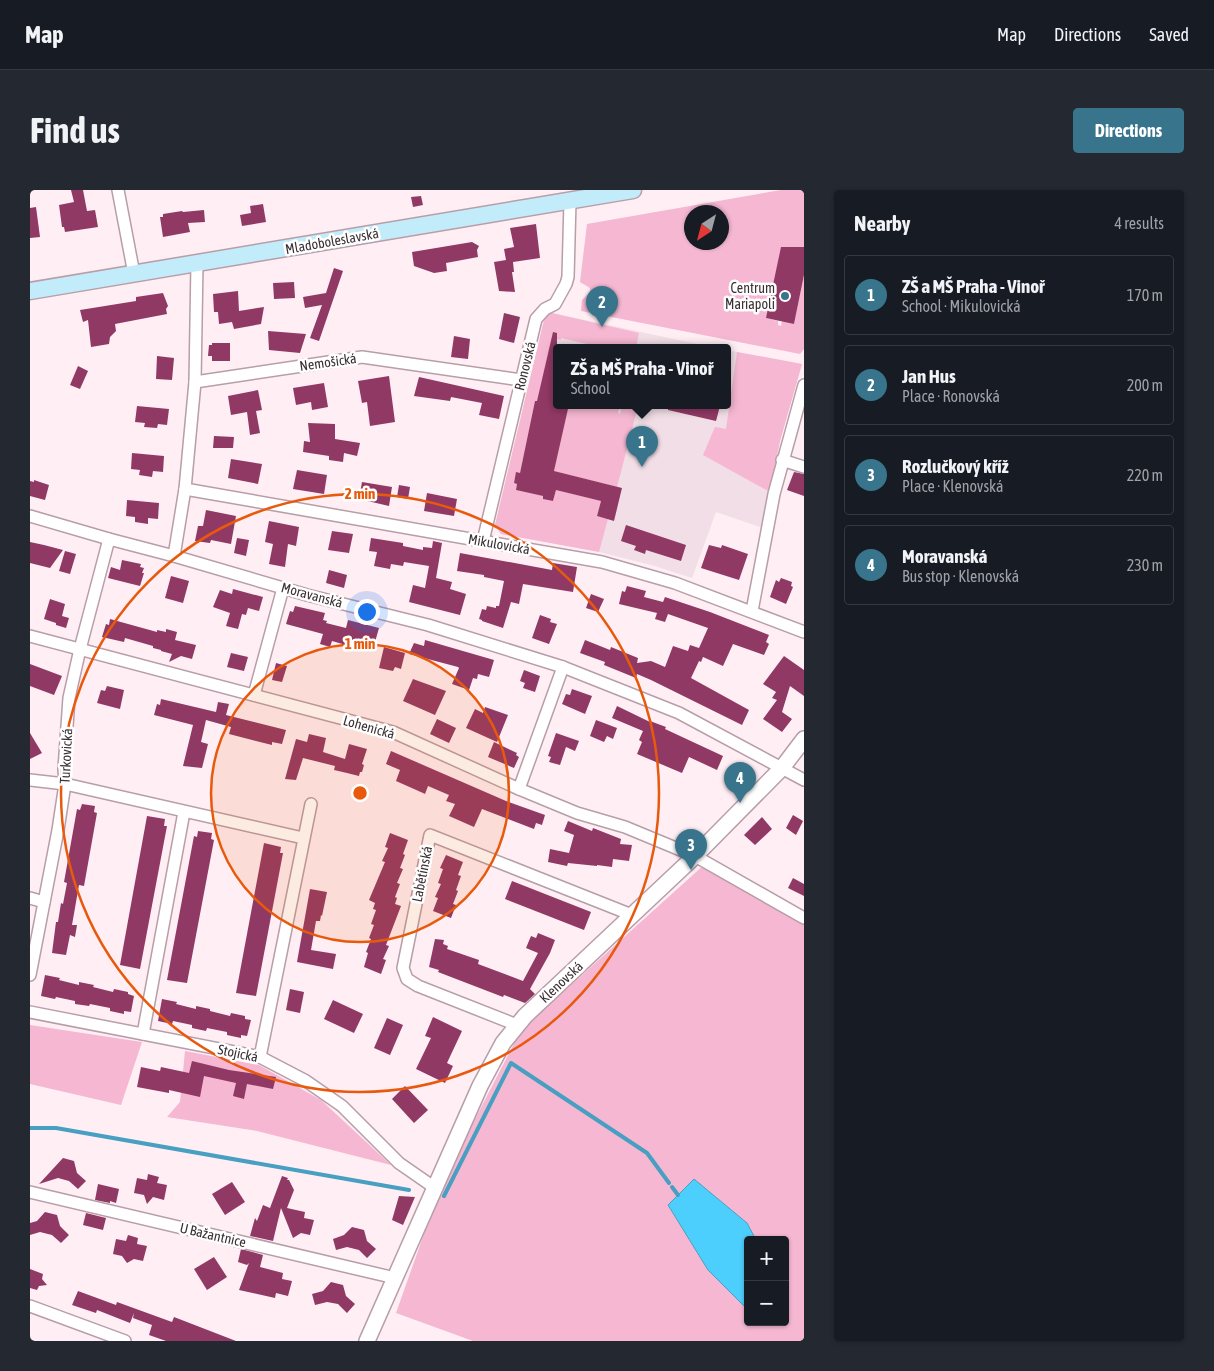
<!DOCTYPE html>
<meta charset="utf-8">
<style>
body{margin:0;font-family:"Asap Condensed",sans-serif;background:#242831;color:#f1f3f6}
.controls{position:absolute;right:15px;bottom:15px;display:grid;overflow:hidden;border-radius:5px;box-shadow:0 1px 4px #0004}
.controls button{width:45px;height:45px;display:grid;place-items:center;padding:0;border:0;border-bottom:1px solid #363941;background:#171b24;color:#f1f3f6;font:25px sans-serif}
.compass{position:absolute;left:654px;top:15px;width:45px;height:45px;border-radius:50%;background:#171b24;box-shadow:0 1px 4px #0004;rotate:216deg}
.you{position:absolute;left:336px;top:421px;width:18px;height:18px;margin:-12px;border:4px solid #fff;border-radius:50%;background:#1a73e8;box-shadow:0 0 0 8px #1a73e833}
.badge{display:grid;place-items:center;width:32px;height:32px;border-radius:50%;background:#38758c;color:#fff;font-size:16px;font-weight:700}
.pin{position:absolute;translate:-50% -41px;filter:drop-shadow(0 1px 2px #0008)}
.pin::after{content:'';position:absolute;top:26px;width:18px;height:15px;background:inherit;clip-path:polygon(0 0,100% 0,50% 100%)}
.popup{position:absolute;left:523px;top:154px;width:178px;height:65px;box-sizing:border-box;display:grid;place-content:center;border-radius:5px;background:#171b24;filter:drop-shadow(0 1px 4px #0005);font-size:16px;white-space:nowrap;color:#9ea1a6}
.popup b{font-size:19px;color:#f1f3f6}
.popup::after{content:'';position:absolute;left:50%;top:100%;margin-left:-10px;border:10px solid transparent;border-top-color:#171b24}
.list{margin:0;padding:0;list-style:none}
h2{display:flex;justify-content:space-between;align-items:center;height:65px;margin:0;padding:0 20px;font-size:21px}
h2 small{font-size:16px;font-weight:400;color:#9ea1a6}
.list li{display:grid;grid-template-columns:32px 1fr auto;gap:15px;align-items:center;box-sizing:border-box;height:80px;margin:0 10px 10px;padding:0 10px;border:1px solid #363941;border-radius:5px}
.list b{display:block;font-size:19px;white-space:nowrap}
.list p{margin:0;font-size:16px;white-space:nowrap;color:#9ea1a6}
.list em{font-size:16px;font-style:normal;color:#9ea1a6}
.map{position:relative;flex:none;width:774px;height:1151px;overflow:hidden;border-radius:5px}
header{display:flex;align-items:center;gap:30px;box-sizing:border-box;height:70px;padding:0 25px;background:#171b24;border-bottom:1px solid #363941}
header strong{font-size:24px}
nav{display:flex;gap:28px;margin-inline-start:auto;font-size:18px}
.intro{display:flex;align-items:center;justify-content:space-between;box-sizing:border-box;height:120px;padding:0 30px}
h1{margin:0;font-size:35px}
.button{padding:12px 22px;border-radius:5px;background:#38758c;color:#fff;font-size:18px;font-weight:700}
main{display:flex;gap:30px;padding:0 30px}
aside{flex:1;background:#171b24;border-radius:5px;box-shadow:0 1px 4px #0004}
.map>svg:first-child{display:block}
.built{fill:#f2dee6}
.green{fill:#f5b7d1;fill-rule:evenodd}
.water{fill:#4dcffd;stroke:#479fc1}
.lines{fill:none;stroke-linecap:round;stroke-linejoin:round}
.stream{stroke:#479fc1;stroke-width:4}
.building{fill:#913965}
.minor-casing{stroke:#b79ea8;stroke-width:14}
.tertiary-casing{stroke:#b79ea8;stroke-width:18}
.secondary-casing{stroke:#b79ea8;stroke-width:19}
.minor{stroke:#fff;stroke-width:11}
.tertiary{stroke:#fff;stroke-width:15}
.secondary{stroke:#c2ecfa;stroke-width:16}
.ring{fill:none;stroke:#e8590c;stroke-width:2.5}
.poi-dot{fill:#38758c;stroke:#fff;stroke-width:2}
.labels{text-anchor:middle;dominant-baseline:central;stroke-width:5;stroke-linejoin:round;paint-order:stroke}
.street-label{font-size:14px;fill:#3a3034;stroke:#fff}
.poi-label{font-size:14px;fill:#3a3034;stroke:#fff;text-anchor:end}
.centre{fill:#e8590c;stroke:#fff;stroke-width:2.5}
.ring-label{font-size:15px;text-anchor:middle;font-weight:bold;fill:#e8590c;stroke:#fff;stroke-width:5;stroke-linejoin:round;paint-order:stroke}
</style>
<header>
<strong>Map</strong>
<nav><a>Map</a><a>Directions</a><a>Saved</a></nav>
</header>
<div class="intro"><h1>Find us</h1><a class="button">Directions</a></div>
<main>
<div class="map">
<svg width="774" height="1151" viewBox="0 0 774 1151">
<rect width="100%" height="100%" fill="#ffeef4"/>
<path class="built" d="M522,123l164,35h-159v58h170v-56l75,14 -22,77 -17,87 -47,-16 -24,66 -37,-12 -64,-16 -90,-16 -6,-9 50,-209z"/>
<g class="green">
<path d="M751,0h23v57l-38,71 12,3v4l3,1 1,-5 12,3 10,-49v74l-4,5 -219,-43 1,-11 8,-8v-4l-10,-6 7,-58zM662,22h30v30h-30z"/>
<path d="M522,123l87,20 -3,15h-32l-43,-10v2l-9,-2 -5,66 -12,-3 -15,72h-4l-2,10 3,1 -1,6 27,6v3l10,2 8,-28 -7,-2 14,-62 -3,-1v-2h55l-2,7 2,1 2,-8h16l-21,81 -48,-12 -4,17 36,9 -4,15 11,3 -9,33 -98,-18 -6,-9 50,-209z"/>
<path d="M707,162l65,12 -22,77 -10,51 -67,-37 12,-28 11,2z"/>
<path d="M675,674l99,61v416h-331l-77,-28 46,-130 79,-153zM664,989l53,44 9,17h29v59l4,8 -4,10v5h-2l-1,3 -34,-3v-12l-40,-40 -40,-65z"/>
<path d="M0,835l112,17 -21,63 -91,-21z"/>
<path d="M155,861l74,14 62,35 70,65 -134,-34 -90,-14 13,-15z"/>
</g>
<path class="water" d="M664,989l53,44 9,17h-8v70l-40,-40 -40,-65z"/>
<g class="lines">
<g class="stream">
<path d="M0,938h26l353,62"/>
<path d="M642,997l6,8"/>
<path d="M414,1006l67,-133 136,90 22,30"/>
</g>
</g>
<g class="building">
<path d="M41,0h12l4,21 8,-1 3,17 -33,5 -1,-5h-2l-3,-22 15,-3z"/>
<path d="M391,6l2,9 -10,2 -2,-10z"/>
<path d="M233,14l3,18 -24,4 -2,-11 11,-2 -1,-7z"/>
<path d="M6,17l4,30 -10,1v-30z"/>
<path d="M174,20l1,12 -17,1 2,9 -27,5 -3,-20h3v-3l19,-3 1,1z"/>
<path d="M506,34l4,34 -27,4 1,10h-2l3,20 -16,-1 -5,-29 12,-2 -2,-11 10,-2 -4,-19z"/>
<path d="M442,52l7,4 -2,4 1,7 -32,6 1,8 -13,2 -20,-7 -2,-14z"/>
<path d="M751,57h23v28l-10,49 -28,-6z"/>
<path d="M304,78l9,3 -24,70 -9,-3 12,-33 -17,3 -2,-11 23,-4z"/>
<path d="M264,92l1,16 -21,1 -1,-16z"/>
<path d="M208,101l1,20 25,-4 -3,17 -27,5 -2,-7 -13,2 -1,-12h-4l-1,-18z"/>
<path d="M133,103l5,13 -2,3 1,5 -52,10 1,7 -6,6 -1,7 -18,3 -3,-27 -5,2 -3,-12 56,-9v-4z"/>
<path d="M474,123l16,4 -6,26 -15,-4z"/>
<path d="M238,141l38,3 -6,19 -31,-3z"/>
<path d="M523,142l4,1v73h8v2l3,1 -14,62 68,17 -8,33 -17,-5 4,-15 -45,-11 -3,11 -10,-2v-3l-27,-6 1,-6 -3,-1 2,-11 4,1 15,-72h2z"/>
<path d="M424,146l16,3 -2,20 -17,-2z"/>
<path d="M182,153h18v18h-18v-5h-4l1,-11h3z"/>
<path d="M127,166l17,2 -2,22 -16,-1z"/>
<path d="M48,176l10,5 -8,18 -10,-4z"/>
<path d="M359,186l6,46 -25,4 -3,-24 -5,1 -4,-22z"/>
<path d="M389,187l85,19 -5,23 -20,-4 3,-12 -31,-6 -1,4 -36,-5z"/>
<path d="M294,193l4,24 -16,3 -1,-8 -15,3 -3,-17z"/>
<path d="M228,200l4,20 -6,1 4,22 -10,2 -3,-23 -16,3 -3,-19z"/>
<path d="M107,216l32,3 -2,16 -9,-1 -1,4 -13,-1 1,-4 -10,-1z"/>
<path d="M638,216h52l-4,15 -48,-11z"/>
<path d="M278,233l27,1v15l25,4 -3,13 -13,-3 -1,9 -14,-2v-4l-26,-4 1,-11 6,1z"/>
<path d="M184,246l20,1 -1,11h-20z"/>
<path d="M102,263l32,3 -1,16 -10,-1 -1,6 -13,-2 1,-5 -9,-1z"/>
<path d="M201,269l31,5 -4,20 -30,-6z"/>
<path d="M267,280l30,5 -3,19 -31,-5z"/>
<path d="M764,282l10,2v22l-17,-6z"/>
<path d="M4,290l15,5 -4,15 -15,-4v-15l4,1z"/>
<path d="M332,292l30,5 -3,19 -30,-7z"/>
<path d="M369,295l11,2 -2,12 -11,-2z"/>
<path d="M397,303l30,6 -3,17 -30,-5z"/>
<path d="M97,310l32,3 -1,16 -10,-1v6l-13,-2v-5l-9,-1z"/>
<path d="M176,320l30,6 -5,28 -20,-4 -1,3 -15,-2 3,-15h5z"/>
<path d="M239,331l30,6 -3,19 -8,-2 -3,23 -16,-3 4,-20 -8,-2z"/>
<path d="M596,335l60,20 -5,16 -35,-11 -1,4 -11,-4 2,-4 -15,-5z"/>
<path d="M302,341l21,3 -4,19 -21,-3z"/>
<path d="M207,348l12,2 -3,16 -12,-3z"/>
<path d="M341,348l32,5v3l20,4v-3l9,1 1,-7 9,2 -6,35 16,4 -2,7 16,5 -6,21 -51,-13 4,-17 12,3 4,-22 -25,-4 -1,4 -12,-2 -1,5 -16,-3 3,-14 -8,-1z"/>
<path d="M0,352l14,3 19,5 -13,18 -20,-5z"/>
<path d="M679,355l12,3 1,-3 26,9 -9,26 -38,-12z"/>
<path d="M35,361l11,3 -6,20 -11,-3z"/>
<path d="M430,363l92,17 1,-7 24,4 -4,25 -50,-8 -4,20 -8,-2 -8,26 -21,-7v-1l-3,-1 3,-10 4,1 1,-4 9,2v-2h3l5,-25 -20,-4v-2l-27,-4z"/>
<path d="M92,370l19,4 -1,3 4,1 -2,5h2l-4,13 -32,-8 3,-11 9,3z"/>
<path d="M299,380l18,5 -3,13 -18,-5z"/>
<path d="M141,386l18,5 -6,22 -18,-5z"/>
<path d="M751,388l11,4 -1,4 2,1 -7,17 -16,-7 6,-17 3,2z"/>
<path d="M597,396l19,5 -2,6 19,5 2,-5 45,15 59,23 -3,7 3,2 -5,11 -31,-11 -10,22 -20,-9 -2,5 -2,-1 -8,17 58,32 -7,15 -91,-45 -14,-6 -1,4 -32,-13 1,-3 -25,-9 5,-13 25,10 1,-3 27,11 -1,5 14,-2 14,6 8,-21 15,5 2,-6 9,3 9,-20 -40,-14 -3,8 -10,-3 2,-6 -38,-9 3,-13 3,1z"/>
<path d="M203,399l30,8 -4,14 -11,-3 -2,7 -4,-1 -4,15 -12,-3 4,-13 -17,-6 7,-17 12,4z"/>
<path d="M561,404l13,5 -6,13 -12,-4z"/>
<path d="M20,409l15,5 -3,12 7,2 -3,10 -10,-3v-2l-12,-4z"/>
<path d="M265,416l30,7 -2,7 4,1 -1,2 20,5 2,-8 31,8 -6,21 -17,-5v4l-24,-7 -2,6 -10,-3 3,-10 -37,-10 4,-13 3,1z"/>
<path d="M510,425l11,4 -1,3 7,2 -8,20 -17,-6z"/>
<path d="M80,429l47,13v-2l9,2v-3l11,3 -2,8 21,5 -4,14 -11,-3 -12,6 3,-8 -11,-3v-1l-8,-2v-2l-28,-8 -1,4 -22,-5 4,-13 3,1z"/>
<path d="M395,450l69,20 -5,17 -11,-3 -1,5 -4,-1 -4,12 -17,-6 7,-16 -1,-1 -49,-13 5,-11 10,3z"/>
<path d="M354,457l21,6 -4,16 -6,-2 -2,4 -14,-3z"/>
<path d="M201,463l17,4 -4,14 -17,-4z"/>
<path d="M754,466l20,14v26l-14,-10 -8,26 10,7 -10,13 -19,-13 14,-19 -5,-2 4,-6 -13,-8z"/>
<path d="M246,473l11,3 -5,16 -10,-2z"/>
<path d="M0,474l32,12 -8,19 -24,-9z"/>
<path d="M494,480l16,6 -5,16 -12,-4 2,-5 -5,-2z"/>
<path d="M383,489l33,12 -11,24 -32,-14z"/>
<path d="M77,496l17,4 -4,19 -23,-6 4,-13 4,1z"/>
<path d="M542,499l20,7 -7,18 -23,-10 4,-10 4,1z"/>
<path d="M131,509l55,13 2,-10 11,2 -3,11 60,15 -4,14 -10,-2v3l-43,-11 2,-7 -25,-7 -5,22 7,2 -6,24 -19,-2 10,-41 -39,-10 3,-11 3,1z"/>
<path d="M587,516l33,16v-1l16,6 -1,2 58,27 -6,14 -28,-13 -7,16 -45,-19 5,-12 -3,-2 4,-9 -31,-13z"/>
<path d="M455,517l23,8 -11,27 -31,-14 9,-19 8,4z"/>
<path d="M407,529l19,9 -7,15 -19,-9z"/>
<path d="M566,530l21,8 -4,11 -6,-3 -3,6 -14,-6z"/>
<path d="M0,543l12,20 -12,6z"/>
<path d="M526,543l23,8 -4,10 -9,-4 -6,18 -11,-3 2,-5 -3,-1z"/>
<path d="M279,544l17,4 -3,14 22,7 4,-15 18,5 -5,15 2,1 -2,7h-2l-1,4 -12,-3 -13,-3 1,-4 -32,-8 -7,22 -11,-1 11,-40 11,3z"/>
<path d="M464,552l23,11 -1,2 3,2 -5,11 -26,-11z"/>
<path d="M361,561l115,50 39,14 -3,10 -6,-2 -2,6 -52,-20 -8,18 -25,-11 6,-12 -9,-3 3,-6 -21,-9 -3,8 -2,-1 -27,-12 4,-11 -14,-6z"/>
<path d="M52,614l13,2 -1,6 3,1 -13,73 -5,-1 -7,40h5l-2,12 -5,-2 -4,20 -14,-2 4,-31h2l3,-19 2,1 4,-21 -3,-1 13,-73 3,1z"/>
<path d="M763,625l10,6 -7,14 -10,-7z"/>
<path d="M117,626l18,3 -1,7h3l-27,143 -20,-4z"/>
<path d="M732,627l10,12 -17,16 -11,-10z"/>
<path d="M538,631l24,10 1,-3 28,11 -1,5 12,1 -3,16 -16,-2 -1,8 -15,-2v1l-29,-3 -1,3 -19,-4 2,-13 19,4 5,-18 -10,-4z"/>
<path d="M168,641l14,2 -1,6 3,1 -27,143 -20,-3 27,-144 3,1z"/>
<path d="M360,643l18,7 -5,14 2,1 -5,13 3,1 -6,14 3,1 -5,13 2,1 -2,6 6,2 -15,39 3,1 -6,13 3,1 -5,14 -17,-7 4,-14 -2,-1 5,-13 -2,-1 5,-13 -3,-1 5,-14 -3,-1 2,-6 -6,-3 16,-38 -3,-1 6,-13 -3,-1z"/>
<path d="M234,653l17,4 -1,6h3l-27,143 -20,-3z"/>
<path d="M416,665l17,7 -5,13 3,1 -5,14 2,1 -5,13 3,1 -5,13 -18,-7 5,-13 -3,-1 6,-13 -3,-1 5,-14 -3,-1z"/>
<path d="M763,688l11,6v12l-16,-8z"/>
<path d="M482,691l79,31 -7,18 -79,-31z"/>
<path d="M280,699l17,3 -5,24 -1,-1 -1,6h-4l-5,29 25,4 -3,15 -36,-7z"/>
<path d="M508,743l17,7 -5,13 -20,36 5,5 -10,9 -21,-8 -1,2 -65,-25 1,-2 -10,-3 6,-28 9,1 -1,4 5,2 -1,3 32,11 -1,4 45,17 15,-28 -12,-5 5,-12 5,2z"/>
<path d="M15,785l15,3 -1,2 20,5v-3l15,3 -1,2 20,5 1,-3 14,3v2l6,2 -3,16 -7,-1v3l-14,-3v-3l-20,-4 -1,2 -14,-2v-3l-19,-4 -1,2 -14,-3z"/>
<path d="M260,799l14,3 -4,21 -14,-3z"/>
<path d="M132,809l15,3 -1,2 20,5v-3l14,3v2l20,5 1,-3 14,3v3l6,1 -4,16 -6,-1v3l-14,-3v-3l-20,-4 -1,3 -14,-3v-3l-19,-4 -1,3 -14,-3z"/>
<path d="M303,810l30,14 -9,19 -30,-14z"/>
<path d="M403,827l29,14 -15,32 6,3 -8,17 -29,-14 15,-31 -6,-2z"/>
<path d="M357,828l16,7 -13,30 -16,-7z"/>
<path d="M162,871l37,9 47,7 -3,12 -26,-5 -3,15 -11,-3 3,-13 -32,-7 -4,21 -31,-7v3l-32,-6 4,-20 19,4 1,-4 28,6z"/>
<path d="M375,896l23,24 -14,13 -22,-24z"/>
<path d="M33,968l11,3 3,12 9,8 -8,8 -9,-8 -11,-3 -19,6z"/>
<path d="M118,984l11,3 -2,6 10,2 -3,15 -11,-3 -6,7 -3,-9 -10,-2 3,-15 10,2z"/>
<path d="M252,986l6,2 -1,2h2l5,10 -7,18 18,4 -1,6 10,2 -4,15 -9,-2 -8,5 -12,-30 -8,33 -23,-5 5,-18 2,3 6,-16 7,3z"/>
<path d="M202,992l13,20 -20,13 -13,-21z"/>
<path d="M68,994l21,5 -3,14 -6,-2v2l-15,-3z"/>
<path d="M369,1006l16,1 -12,28 -11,-5z"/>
<path d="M15,1022l12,3 3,11 9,9 -8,8 -9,-8 -12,-3 -10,3v-12l7,-2z"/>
<path d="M56,1023l20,5 -3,12 -20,-5z"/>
<path d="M322,1037l12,3 3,11 9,8 -9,9 -8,-8 -12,-3 -11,3 -3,-11 11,-4z"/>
<path d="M98,1045l10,3 -1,6 10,2 -4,15 -9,-2 -7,4 -5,-7 -9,-2 3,-15 10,2z"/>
<path d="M211,1059l22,6 -3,12 23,6 -1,6 10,2 -4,15 -12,-3 -1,5 -36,-8 10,-27 -2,2 -9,-3z"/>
<path d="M184,1067l13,20 -20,13 -13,-21z"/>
<path d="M0,1079l13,5 -1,5 5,6 -8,1 -2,4 -7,-2z"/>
<path d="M301,1092l12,3 3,11 9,8 -8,9 -9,-9 -11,-2 -12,3 -3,-11 11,-3z"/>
<path d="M48,1101l38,14 1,-3 55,20 2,-5 62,24h-70l-17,-6 3,-10 -19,-7 1,-5 -4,10 -33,-13 -1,3 -24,-8z"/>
</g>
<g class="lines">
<g class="minor-casing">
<g id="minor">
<path d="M88,0l16,84"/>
<path d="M165,192l167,-25 159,23"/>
<path d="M752,270l22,7"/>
<path d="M155,299l417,73 73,21 129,49"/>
<path d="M0,326l79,23 65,17 133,39 121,30 135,42 116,46 125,67"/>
<path d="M453,351l53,-222 9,-10 10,-5 11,-20 2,-7 2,-76"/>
<path d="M144,366l11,-67 10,-107 2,-119"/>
<path d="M722,421l22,-117 30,-109"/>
<path d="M0,446l363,96 126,57 58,24 48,14 70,29 109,62"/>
<path d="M224,505l29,-107"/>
<path d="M0,590l35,4 238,54"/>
<path d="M489,599l44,-122"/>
<path d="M0,708l14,4"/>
<path d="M0,785l28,-145 7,-46 -1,-15 5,-71 11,-49 29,-110"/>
<path d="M0,822l230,45 46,24 36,25 57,57 36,25"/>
<path d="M487,835l-99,-39 -11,-7 -4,-11 27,-133 202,80"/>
<path d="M113,844l41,-222"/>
<path d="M230,867l51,-253"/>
<path d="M0,1002l365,86"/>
<path d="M0,1116l95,35"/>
</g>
</g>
<g class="tertiary-casing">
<path id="tertiary" d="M337,1151l113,-255 23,-43 22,-27 170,-160 87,-88 22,-29"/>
</g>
<g class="secondary-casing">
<path id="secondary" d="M0,101l603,-101"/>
</g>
<use href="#minor" class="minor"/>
<use href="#tertiary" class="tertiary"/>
<use href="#secondary" class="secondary"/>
</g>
<circle cx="330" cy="603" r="149" fill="#e8590c" fill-opacity=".12"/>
<g class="ring">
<circle cx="330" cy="603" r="149"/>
<circle cx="330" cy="603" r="299"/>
</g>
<circle class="poi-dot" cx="755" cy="106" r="5"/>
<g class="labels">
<g class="street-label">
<text transform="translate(302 51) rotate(-10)">Mladoboleslavská</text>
<text transform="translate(298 172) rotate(-8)">Nemošická</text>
<text transform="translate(495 176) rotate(-76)">Ronovská</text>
<text transform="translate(469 354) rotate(10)">Mikulovická</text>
<text transform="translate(282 405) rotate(15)">Moravanská</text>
<text transform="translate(339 537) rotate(16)">Lohenická</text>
<text transform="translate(36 566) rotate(-87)">Turkovická</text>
<text transform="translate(392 684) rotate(-79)">Labětínská</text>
<text transform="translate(531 792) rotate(-43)">Klenovská</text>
<text transform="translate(208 863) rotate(12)">Stojická</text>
<text transform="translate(183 1045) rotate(13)">U Bažantnice</text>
</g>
<g class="poi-label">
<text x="745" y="98">Centrum<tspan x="745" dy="16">Mariapoli</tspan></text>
</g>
</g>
<circle cx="330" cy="603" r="8" class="centre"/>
<g class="ring-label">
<text x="330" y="309">2 min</text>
<text x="330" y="459">1 min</text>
</g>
</svg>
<div class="controls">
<button>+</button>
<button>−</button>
</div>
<svg class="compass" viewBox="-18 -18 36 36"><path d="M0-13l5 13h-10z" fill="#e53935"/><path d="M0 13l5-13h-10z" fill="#9ea1a6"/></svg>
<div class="you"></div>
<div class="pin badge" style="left:612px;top:277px">1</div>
<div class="popup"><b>ZŠ a MŠ Praha - Vinoř</b>School</div>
<div class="pin badge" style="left:572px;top:137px">2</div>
<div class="pin badge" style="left:661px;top:680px">3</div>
<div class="pin badge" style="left:710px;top:613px">4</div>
</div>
<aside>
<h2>Nearby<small>4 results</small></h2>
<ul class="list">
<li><span class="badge">1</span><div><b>ZŠ a MŠ Praha - Vinoř</b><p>School · Mikulovická</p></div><em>170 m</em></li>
<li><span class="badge">2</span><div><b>Jan Hus</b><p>Place · Ronovská</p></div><em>200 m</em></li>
<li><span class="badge">3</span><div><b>Rozlučkový kříž</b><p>Place · Klenovská</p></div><em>220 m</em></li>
<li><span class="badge">4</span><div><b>Moravanská</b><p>Bus stop · Klenovská</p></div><em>230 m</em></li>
</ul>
</aside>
</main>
